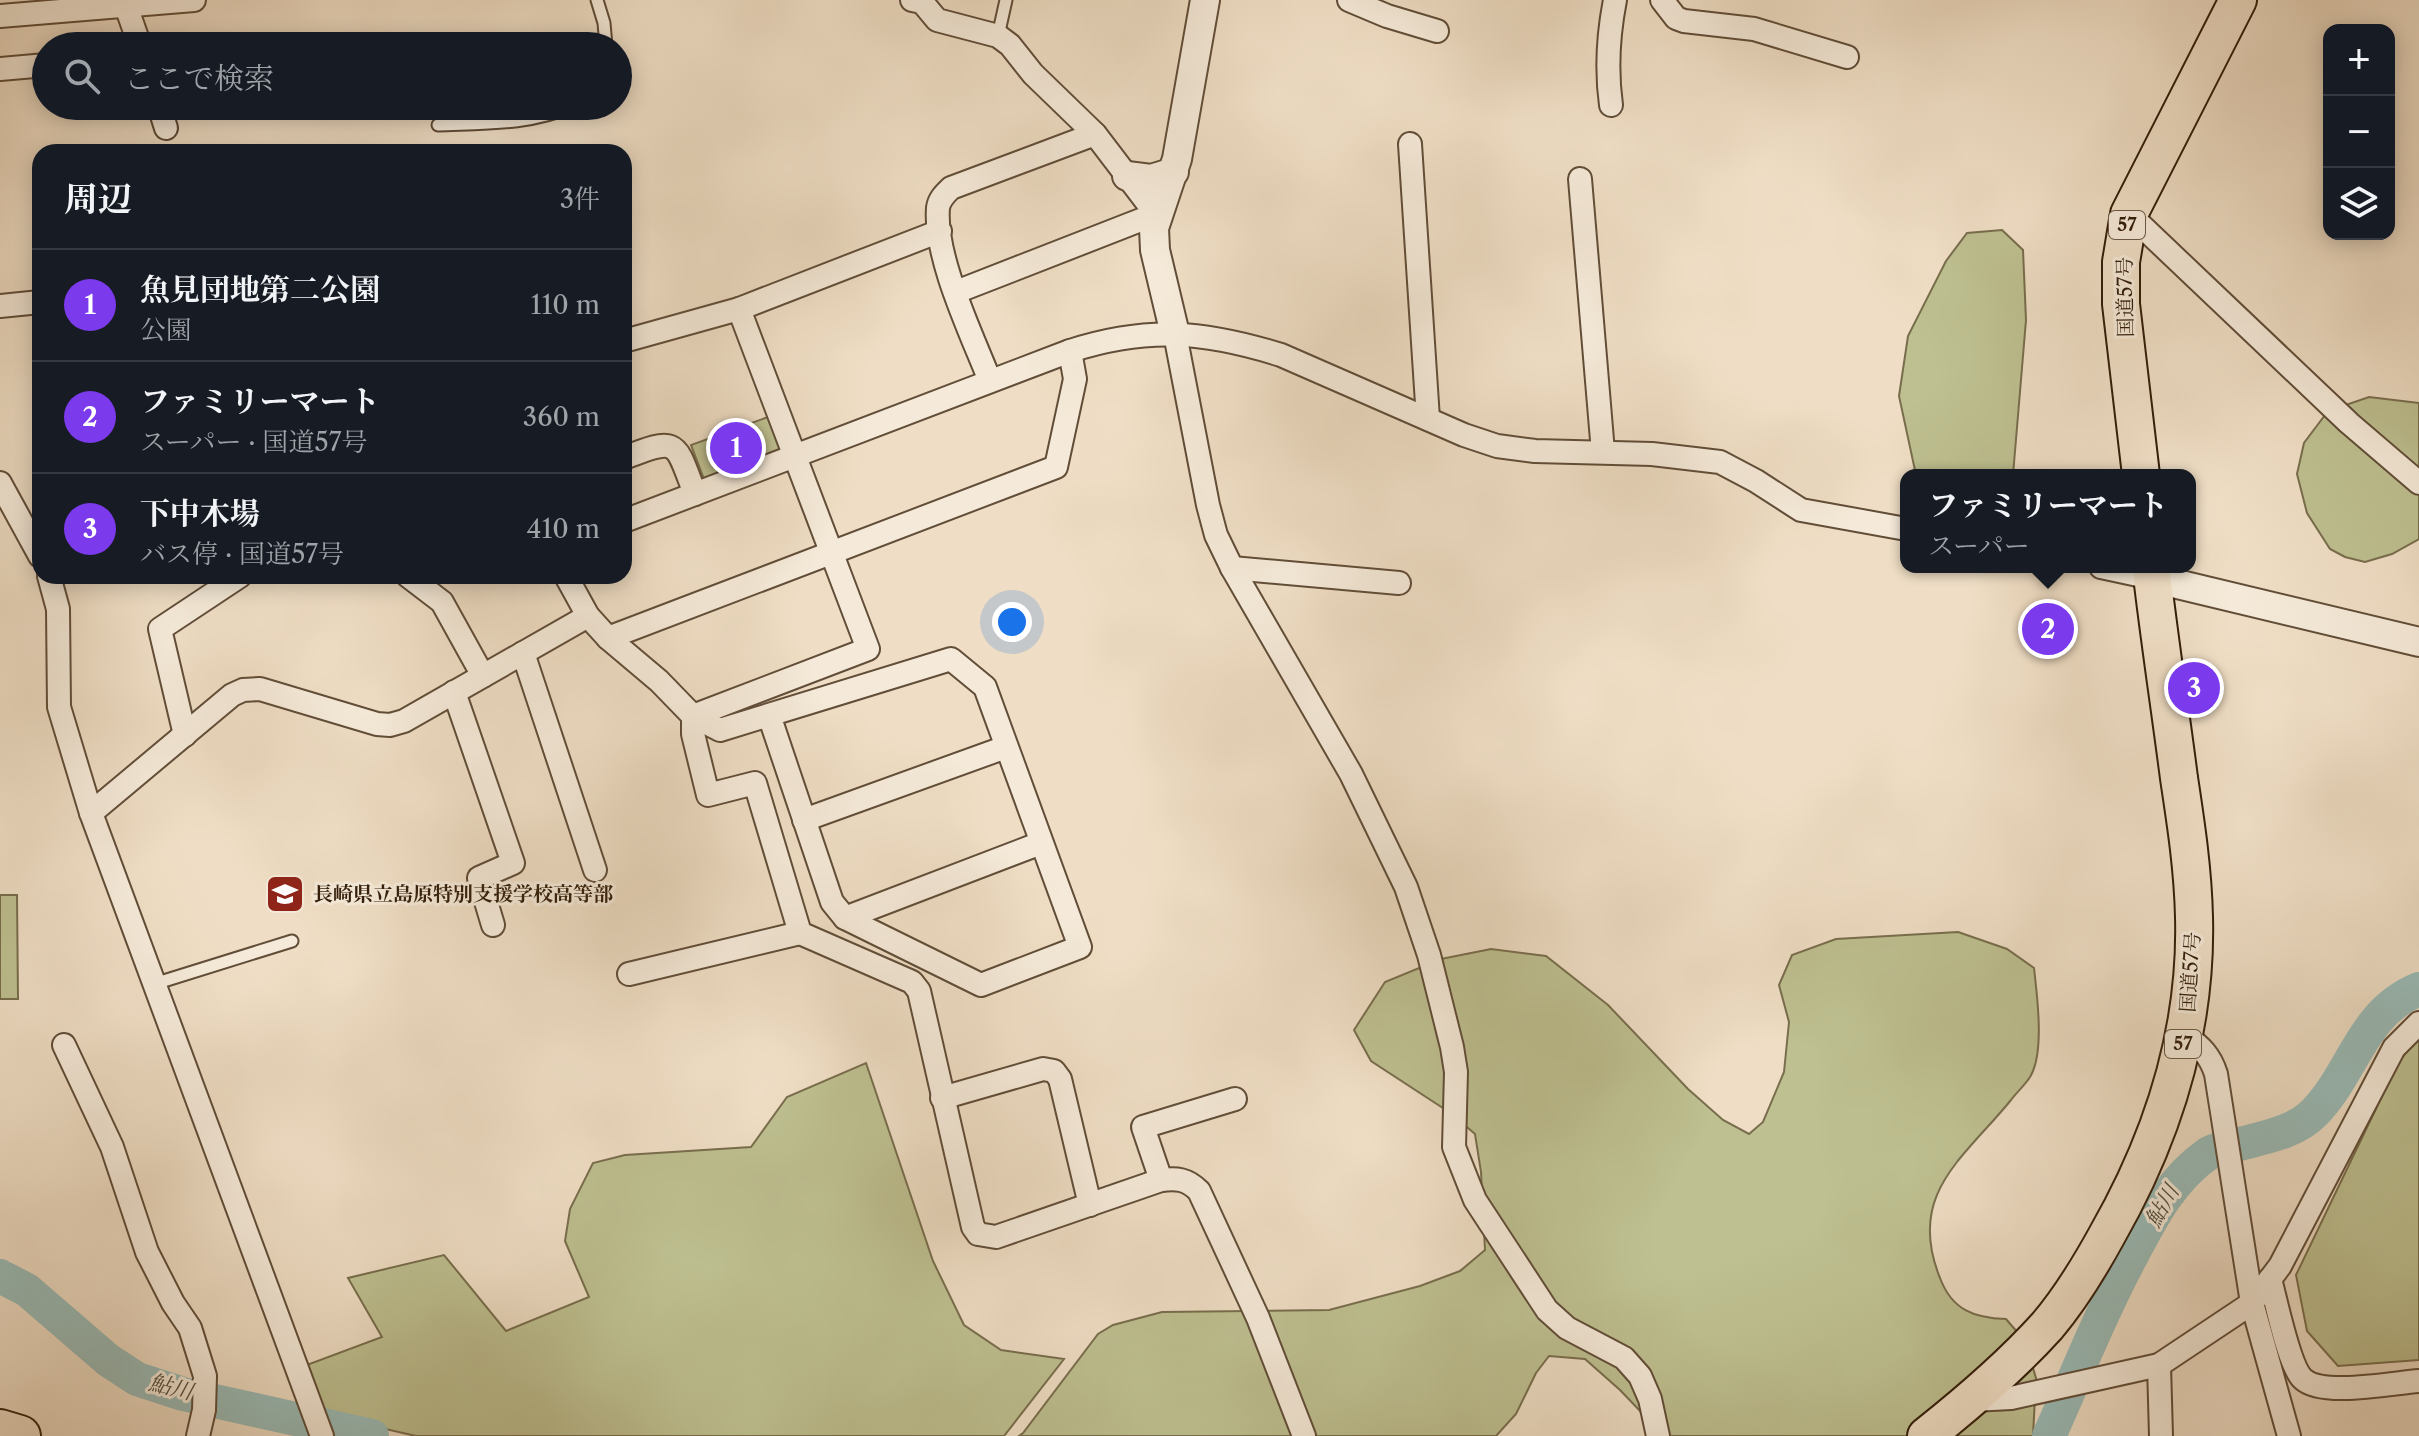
<!DOCTYPE html>
<html lang="ja">
<meta charset="utf-8">
<style>
body{margin:0;font-family:"Libre Caslon Text","Noto Serif JP",serif;background:#20242c;color:#f1f3f6}
.controls{position:absolute;right:24px;top:24px;display:grid;overflow:hidden;border-radius:16px;box-shadow:0 4px 20px #0003}
.controls button{width:72px;height:72px;display:grid;place-items:center;padding:0;border:0;border-bottom:2px solid #363941;background:#171b24;color:#f1f3f6;font:40px sans-serif}
.you{position:absolute;left:1012px;top:622px;width:28px;height:28px;margin:-20px;border:6px solid #fff;border-radius:50%;background:#1a73e8;box-shadow:0 0 0 12px #1a73e833}
.badge{display:grid;place-items:center;width:52px;height:52px;border-radius:50%;background:#7c3aed;color:#fff;font-size:26px;font-weight:700}
.pin{position:absolute;translate:-50% -50%;border:4px solid #fff;box-shadow:0 2px 8px #0006}
.popup{position:absolute;left:1900px;top:469px;width:296px;height:104px;box-sizing:border-box;display:grid;place-content:center;border-radius:16px;background:#171b24;filter:drop-shadow(0 2px 6px #0005);font-size:26px;white-space:nowrap;color:#9ea1a6}
.popup b{font-size:30px;color:#f1f3f6}
.popup::after{content:'';position:absolute;left:50%;top:100%;margin-left:-16px;border:16px solid transparent;border-top-color:#171b24}
.list{margin:0;padding:0;list-style:none}
h2{display:flex;justify-content:space-between;align-items:center;height:104px;margin:0;padding:0 32px;font-size:34px}
h2 small{font-size:26px;font-weight:400;color:#9ea1a6}
.list li{display:grid;grid-template-columns:52px 1fr auto;gap:24px;align-items:center;box-sizing:border-box;height:112px;padding:0 32px;border-top:2px solid #363941}
.list b{display:block;font-size:30px;white-space:nowrap}
.list p{margin:0;font-size:26px;white-space:nowrap;color:#9ea1a6}
.list em{font-size:26px;font-style:normal;color:#9ea1a6}
.icon{flex:none;width:44px;height:44px;fill:none;stroke:currentColor;stroke-width:2;stroke-linecap:round;stroke-linejoin:round}
.map{position:relative;flex:none;width:2419px;height:1436px;overflow:hidden}
.search{position:absolute;background:#171b24;box-shadow:0 4px 20px #0003;left:32px;top:32px;width:600px;height:88px;display:flex;align-items:center;gap:20px;box-sizing:border-box;padding:0 28px;border-radius:44px;color:#9ea1a6;font-size:30px}
.panel{position:absolute;background:#171b24;box-shadow:0 4px 20px #0003;left:32px;top:144px;width:600px;height:440px;border-radius:24px}
.map>svg:first-child{display:block}
.green{fill:#bec091;stroke:#786e4d;stroke-width:2}
.lines{fill:none;stroke-linecap:round;stroke-linejoin:round}
.river{stroke:#9abcb8;stroke-width:34}
.service-casing{stroke:#614d38;stroke-width:15}
.minor-casing{stroke:#614d38;stroke-width:26}
.tertiary-casing{stroke:#614d38;stroke-width:32}
.trunk-casing{stroke:#321d09;stroke-width:40}
.motorway-casing{stroke:#321d09;stroke-width:44}
.service{stroke:#f5ead9;stroke-width:11}
.minor{stroke:#f5ead9;stroke-width:22}
.tertiary{stroke:#f5ead9;stroke-width:28}
.trunk{stroke:#efdec5;stroke-width:36}
.motorway{stroke:#efdec5;stroke-width:40}
.labels{text-anchor:middle;dominant-baseline:central;stroke-width:6;stroke-linejoin:round;paint-order:stroke}
.shield{fill:#f5ead9;stroke:#6c5a47;stroke-width:2}
.shield-label{font-size:18px;font-weight:bold;fill:#321d09}
.street-label{font-size:20px;fill:#321d09;stroke:#f5ead9}
.poi-label{font-size:20px;font-weight:bold;fill:#321d09;stroke:#f5ead9;text-anchor:start}
.water-label{font-size:22px;font-style:italic;fill:#514d3e;stroke:#f5ead9}
</style>
<div class="map">
<svg width="2419" height="1436" viewBox="0 0 2419 1436">
<rect width="100%" height="100%" fill="#efdec5"/>
<filter id="stains"><feTurbulence type="fractalNoise" baseFrequency=".0025" numOctaves="4"/><feColorMatrix values="0 0 0 0 .2 0 0 0 0 .09 0 0 0 0 .02 0 0 0 .5 -.17"/></filter>
<radialGradient id="worn" r=".72"><stop offset=".6" stop-color="#630" stop-opacity="0"/><stop offset="1" stop-color="#630" stop-opacity=".3"/></radialGradient>
<g class="green">
<path d="M2002,230l21,20 3,70 -13,155h-97l-17,-79 9,-60 38,-75 21,-28z"/>
<path d="M2369,397l50,6v136l-27,15 -27,8 -20,-5 -15,-8 -23,-36 -10,-39 7,-31 24,-32z"/>
<path d="M768,417l13,34 -77,28 -13,-34z"/>
<path d="M0,895h17l1,104h-18z"/>
<path d="M1958,932l49,17 27,19c3,27 11,85 -4,109 -5,8 -13,15 -19,23 -48,59 -105,94 -71,178 12,32 34,40 66,41l19,22 11,37 -3,58h-369l-44,-46 -35,-31 -36,-3 -13,17 -20,41 -20,22h-477l4,-3 75,-99 15,-9 49,-13 167,-2 91,-24 40,-15 25,-21 -4,-78 -6,-38 -23,-20 -81,-53 -17,-31 31,-48 56,-23 50,-10 55,7 62,49 80,84 35,31 26,14 14,-12 21,-50 5,-50 -10,-37 13,-30 44,-16z"/>
<path d="M2419,1036v324l-81,6 -31,-35 -11,-56 102,-212z"/>
<path d="M866,1063l67,198 31,64 37,25 63,9 -60,77h-588l-92,-21 -20,-49 78,-29 -34,-59 96,-23 62,76 83,-34 -24,-56 5,-32 23,-46 32,-8 126,-8 36,-50z"/>
</g>
<g class="lines">
<g class="river">
<path d="M0,1276l27,14 81,70 29,19 46,15 189,42"/>
<path d="M2049,1436c27,-59 50,-120 81,-177 21,-40 41,-80 79,-106 7,-4 15,-5 23,-7 28,-8 62,-12 83,-34 40,-42 46,-99 104,-123"/>
</g>
<g class="service-casing">
<g id="service">
<path d="M597,0l7,23 2,23"/>
<path d="M998,36l8,-36"/>
<path d="M438,125c47,-2 91,0 135,-19"/>
<path d="M154,984l138,-43"/>
</g>
</g>
<g class="minor-casing">
<g id="minor">
<path d="M912,0l10,2 15,18 61,16 12,9 23,29 62,60 61,80 -200,78"/>
<path d="M1349,0l38,16 50,15"/>
<path d="M1662,0l14,18 8,3 70,8 93,28"/>
<path d="M126,6l14,40"/>
<path d="M0,16l194,-16"/>
<path d="M0,69l46,-4"/>
<path d="M1611,105c-5,-36 -3,-69 4,-105"/>
<path d="M159,106l7,22"/>
<path d="M1410,144l18,275"/>
<path d="M1580,179l23,273"/>
<path d="M2129,214l220,209 70,60"/>
<path d="M0,306l40,-4"/>
<path d="M739,309l129,340 -175,67v18l15,61 47,-12 45,150 112,49 7,9 54,236 5,7 18,3 165,-57c16,-2 26,-1 38,11l59,127 46,118"/>
<path d="M1175,334l33,171 8,30 16,33 119,206 55,113 23,68 23,92 4,25 -2,75 21,53 72,110 20,18 57,30 16,18 10,23 8,37"/>
<path d="M624,341l115,-32 201,-78"/>
<path d="M990,381c-18,-46 -56,-124 -52,-173 1,-9 7,-14 13,-20l144,-54"/>
<path d="M624,458c55,-22 51,-17 71,36"/>
<path d="M0,483l40,73"/>
<path d="M624,521l446,-170c77,-25 134,-20 211,4l183,80 33,11 38,5 117,3 68,8 36,19 45,29 105,19"/>
<path d="M2101,567l51,11"/>
<path d="M1232,568l167,15"/>
<path d="M49,576l9,33 1,98 32,106 231,623"/>
<path d="M408,576l34,26 41,74"/>
<path d="M566,576l22,40 20,22 51,43 34,35 27,14 231,-71 34,28 95,260 -99,38 -136,-67 -13,-16 -63,-187"/>
<path d="M608,638l448,-171 19,-88 -5,-28"/>
<path d="M523,653l72,217"/>
<path d="M454,692l59,171 -34,15 14,47"/>
<path d="M185,735l-25,-106 80,-53"/>
<path d="M91,813l141,-118 11,-5 17,-1 117,35 13,1 14,-4 184,-105"/>
<path d="M804,820l202,-73"/>
<path d="M845,918l196,-75"/>
<path d="M629,974l171,-41"/>
<path d="M2185,1035c16,12 25,20 31,39l36,229 37,133"/>
<path d="M64,1045l48,102 35,105 26,51 17,25 15,48 -1,34 -6,26"/>
<path d="M942,1098l101,-29 11,2 6,8 30,126"/>
<path d="M1161,1180l-18,-53 92,-28"/>
<path d="M2270,1279c6,21 19,88 33,100 19,18 89,4 116,2"/>
<path d="M2159,1365l2,71"/>
<path d="M1973,1400l38,-2 148,-33 93,-62 28,-37 114,-218 25,-25"/>
</g>
</g>
<g class="tertiary-casing">
<g id="tertiary">
<path d="M1127,176l24,3 23,-7"/>
<path d="M1175,334l-20,-84 -1,-22 23,-69 28,-159"/>
<path d="M2152,578l267,64"/>
</g>
</g>
<g class="trunk-casing">
<g id="trunk">
<path d="M2141,475l-20,-171v-42l8,-48 109,-214"/>
<path d="M1926,1436c43,-34 84,-69 121,-110 23,-27 43,-60 60,-91 56,-98 90,-205 87,-318 -1,-47 -8,-93 -15,-139 -9,-70 -20,-141 -28,-211"/>
</g>
</g>
<g class="motorway-casing">
<path id="motorway" d="M0,1430l20,6"/>
</g>
<use href="#service" class="service"/>
<use href="#minor" class="minor"/>
<use href="#tertiary" class="tertiary"/>
<use href="#trunk" class="trunk"/>
<use href="#motorway" class="motorway"/>
</g>
<defs>
<g id="school-square" transform="scale(2)"><rect x="-9" y="-9" width="18" height="18" rx="4" fill="#8f2418" stroke="#f5ead9"/><path d="M0-5L7-2L0 1L-7-2ZM-4 1L0 2.5L4 1V4Q0 6-4 4Z" fill="#fff"/></g>
</defs>
<g fill-rule="evenodd">
<use href="#school-square" x="285" y="894"/>
</g>
<g class="labels">
<g class="shield">
<rect x="2109" y="211" width="36" height="28" rx="6"/>
<rect x="2165" y="1030" width="36" height="28" rx="6"/>
</g>
<g class="shield-label">
<text x="2127" y="225">57</text>
<text x="2183" y="1044">57</text>
</g>
<g class="street-label">
<text transform="translate(2125 297) rotate(-91)">国道57号</text>
<text transform="translate(2190 972) rotate(-86)">国道57号</text>
</g>
<g class="poi-label">
<text x="313" y="894">長崎県立島原特別支援学校高等部</text>
</g>
<g class="water-label">
<text transform="translate(2162 1206) rotate(-60)">鮎川</text>
<text transform="translate(171 1387) rotate(14)">鮎川</text>
</g>
</g>
<rect width="100%" height="100%" filter="url(#stains)"/>
<rect width="100%" height="100%" fill="url(#worn)"/>
</svg>
<div class="controls">
<button>+</button>
<button>−</button>
<button><svg class="icon" aria-label="layers" viewBox="0 0 24 24"><path d="M12 4l9 5-9 5-9-5zM3 14l9 5 9-5"/></svg></button>
</div>
<div class="you"></div>
<div class="pin badge" style="left:736px;top:448px">1</div>
<div class="pin badge" style="left:2048px;top:629px">2</div>
<div class="popup"><b>ファミリーマート</b>スーパー</div>
<div class="pin badge" style="left:2194px;top:688px">3</div>
<div class="search"><svg class="icon" aria-label="search" viewBox="0 0 24 24"><circle cx="10" cy="10" r="6"/><path d="M15 15l6 6"/></svg>ここで検索</div>
<section class="panel">
<h2>周辺<small>3件</small></h2>
<ul class="list">
<li><span class="badge">1</span><div><b>魚見団地第二公園</b><p>公園</p></div><em>110 m</em></li>
<li><span class="badge">2</span><div><b>ファミリーマート</b><p>スーパー · 国道57号</p></div><em>360 m</em></li>
<li><span class="badge">3</span><div><b>下中木場</b><p>バス停 · 国道57号</p></div><em>410 m</em></li>
</ul>
</section>
</div>
